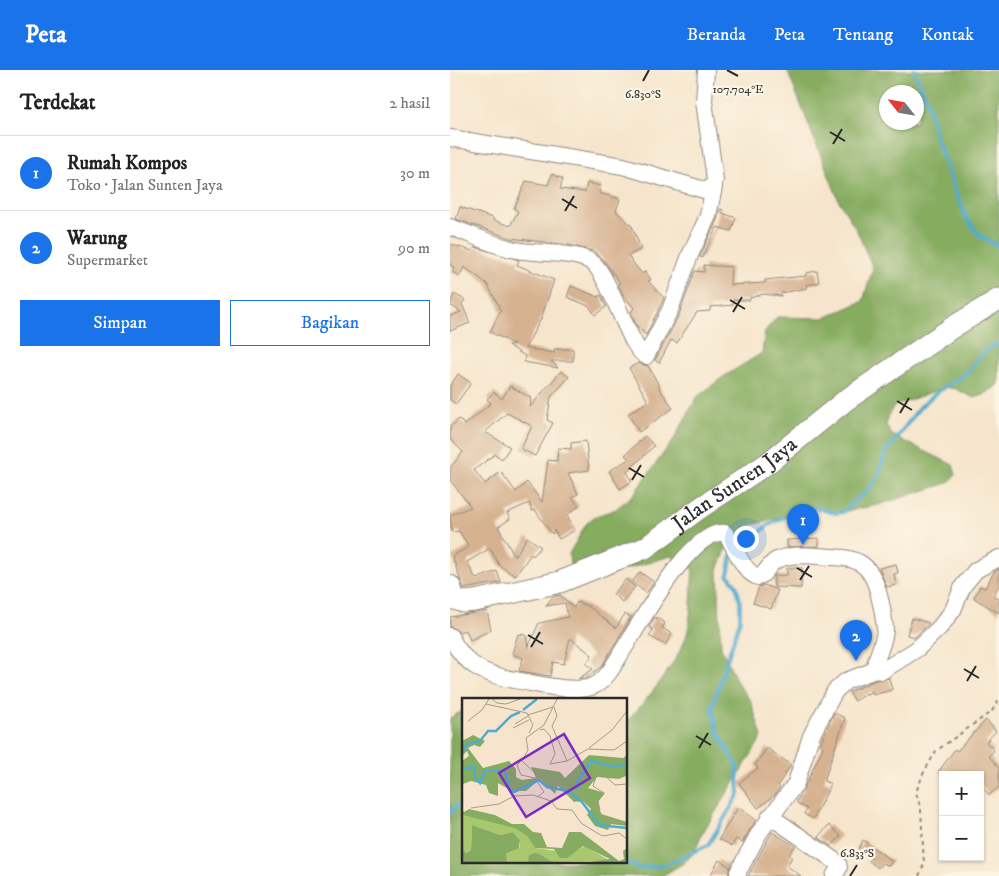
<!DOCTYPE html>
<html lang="id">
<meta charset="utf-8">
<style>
body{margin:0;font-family:"IM FELL DW Pica",serif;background:#f2f2f2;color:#222}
.controls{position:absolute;right:15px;bottom:15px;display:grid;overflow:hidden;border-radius:0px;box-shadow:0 1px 4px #0004}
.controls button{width:45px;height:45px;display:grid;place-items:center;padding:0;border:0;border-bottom:1px solid #e0e0e0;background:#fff;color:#222;font:25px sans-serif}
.compass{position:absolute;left:429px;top:15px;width:45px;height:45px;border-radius:50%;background:#fff;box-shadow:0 1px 4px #0004;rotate:301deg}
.you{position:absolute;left:295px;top:468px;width:18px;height:18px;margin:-12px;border:4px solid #fff;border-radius:50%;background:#1a73e8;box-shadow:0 0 0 8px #1a73e833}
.badge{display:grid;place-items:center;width:32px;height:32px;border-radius:50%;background:#1a73e8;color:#fff;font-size:16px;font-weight:700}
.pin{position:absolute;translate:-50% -41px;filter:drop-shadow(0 1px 2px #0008)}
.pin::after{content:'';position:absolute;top:26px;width:18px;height:15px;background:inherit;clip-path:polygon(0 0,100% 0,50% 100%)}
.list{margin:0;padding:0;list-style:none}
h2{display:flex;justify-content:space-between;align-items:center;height:65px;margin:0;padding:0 20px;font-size:21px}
h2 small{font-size:16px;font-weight:400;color:#767676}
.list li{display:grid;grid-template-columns:32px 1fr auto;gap:15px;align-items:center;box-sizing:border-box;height:75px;padding:0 20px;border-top:1px solid #e0e0e0}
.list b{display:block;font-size:19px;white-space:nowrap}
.list p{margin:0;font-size:16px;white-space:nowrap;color:#767676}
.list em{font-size:16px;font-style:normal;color:#767676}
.actions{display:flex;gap:10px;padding:15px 20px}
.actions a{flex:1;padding:11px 0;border:1px solid #1a73e8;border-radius:0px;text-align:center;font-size:18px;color:#1a73e8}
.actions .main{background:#1a73e8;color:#fff}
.map{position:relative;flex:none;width:549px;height:806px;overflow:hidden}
header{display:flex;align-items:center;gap:30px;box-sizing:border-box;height:70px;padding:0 25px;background:#1a73e8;color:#fff}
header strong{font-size:24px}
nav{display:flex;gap:28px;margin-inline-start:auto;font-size:18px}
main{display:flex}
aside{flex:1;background:#fff}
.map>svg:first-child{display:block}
.forest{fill:#86ac61;stroke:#586c46;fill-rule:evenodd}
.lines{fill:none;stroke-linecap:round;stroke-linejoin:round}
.stream{stroke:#51abcf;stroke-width:4}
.building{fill:#d6b291}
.minor-casing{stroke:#90887c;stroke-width:18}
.major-casing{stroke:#90887c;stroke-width:23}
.path{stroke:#90887c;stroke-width:2;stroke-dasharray:4 4;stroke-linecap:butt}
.minor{stroke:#fff;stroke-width:16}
.major{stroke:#fff;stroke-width:21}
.ticks{fill:none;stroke:#2b2b2b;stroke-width:2}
.labels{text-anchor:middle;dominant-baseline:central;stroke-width:4.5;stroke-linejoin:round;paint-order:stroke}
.street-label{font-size:21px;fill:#2b2b2b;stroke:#fcf5e5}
.inset-river{fill:none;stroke:#51abcf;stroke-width:2.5}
.inset-road{fill:none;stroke:#a59b8c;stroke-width:1}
.view{fill:#7b2cbf;fill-opacity:0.15;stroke:#7b2cbf;stroke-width:2.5}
.inset-edge{fill:none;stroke:#2b2b2b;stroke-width:2.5}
.ticks-label{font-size:12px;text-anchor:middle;fill:#2b2b2b;stroke:#fcf5e5;stroke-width:4.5;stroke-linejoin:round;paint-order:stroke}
</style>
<header>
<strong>Peta</strong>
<nav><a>Beranda</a><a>Peta</a><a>Tentang</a><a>Kontak</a></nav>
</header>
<main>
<aside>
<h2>Terdekat<small>2 hasil</small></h2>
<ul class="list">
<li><span class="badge">1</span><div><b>Rumah Kompos</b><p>Toko · Jalan Sunten Jaya</p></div><em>30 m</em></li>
<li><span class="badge">2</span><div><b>Warung</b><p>Supermarket</p></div><em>90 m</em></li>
</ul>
<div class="actions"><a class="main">Simpan</a><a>Bagikan</a></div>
</aside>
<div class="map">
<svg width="549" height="806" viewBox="0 0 549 806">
<rect width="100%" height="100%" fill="#fcf5e5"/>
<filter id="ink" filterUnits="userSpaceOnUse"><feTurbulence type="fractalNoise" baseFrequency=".02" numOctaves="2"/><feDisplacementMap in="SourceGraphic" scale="10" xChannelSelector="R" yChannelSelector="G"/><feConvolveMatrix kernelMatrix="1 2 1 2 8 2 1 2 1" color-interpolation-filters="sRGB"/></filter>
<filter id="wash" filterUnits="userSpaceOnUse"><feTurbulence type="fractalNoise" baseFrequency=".0096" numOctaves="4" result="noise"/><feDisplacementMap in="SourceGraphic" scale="20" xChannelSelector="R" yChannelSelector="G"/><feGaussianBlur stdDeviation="1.12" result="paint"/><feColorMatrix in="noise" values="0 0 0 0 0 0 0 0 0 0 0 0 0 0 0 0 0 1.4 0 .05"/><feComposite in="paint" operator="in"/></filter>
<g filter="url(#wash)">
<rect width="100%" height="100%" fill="#f6e5cc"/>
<path class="forest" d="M337,0h212v314l-15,11 -10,3 -18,-9 -11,-2 -51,19 -5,8 -3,12 6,9 61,30 3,10 -8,8 -70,22 -42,8 -21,-5 -19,3 -9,5 -40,10 -17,15 -12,28 3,78 17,37 13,17 11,36 -60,97 -9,20 -8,8 -23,14h-212v-158l14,-8v152h162v-140c19,-19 54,-63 61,-88 5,-20 4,-45 6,-65l-22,-13c-28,7 -77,29 -101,9l-1,-11 17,-30 8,-7 22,-8 17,-14 41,-56 23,-42 26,-20 39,-24 3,-22 12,-14 47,1 39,-17 10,-33 -16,-37 -18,-30zM437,22h30v30h-30z"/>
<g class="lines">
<g class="stream">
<path d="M464,0l14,33 7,33 30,80 13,18 21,13"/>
<path d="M290,481l27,-25 20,-10 28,-8 21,5 7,-1 28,-25 8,-12 5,-20 36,-48 16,-14 31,-20 17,-22 15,-8"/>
<path d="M0,743l5,-6 9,-2"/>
<path d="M176,792l13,6 26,-3 43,-20 31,-51 -2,-29 -19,-32 -6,-26 28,-87v-18l-4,-17 -8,-10 4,-20"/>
</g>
</g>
<g id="blocks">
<g class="building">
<path d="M102,104l11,5 -3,10 25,3 2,-9 14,3 -2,7 21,6 -4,12 16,15 9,23 -13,7 14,18 3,-3 6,9 -3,1 16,17 -18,37 -10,-10 -5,-13 3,-4 -11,-13 -5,-11 2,-1 -18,-25 -9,-7 -23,-6 -60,-7 -54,-19 4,-12 33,11v2l17,6 8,-15 -4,-2 12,-28 22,4z"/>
<path d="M270,139l3,1 -1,3 14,5 -5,13 -14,-4 -15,31 -2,-1 17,-37z"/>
<path d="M0,174l22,7 3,-4 44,13 -2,5 37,15 -13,39 -16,29 30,5 -1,-4h19v12h-22l7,7 -34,-6 1,-6 -17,-11 6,-1 -24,-12 11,-22 -3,-2 1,-2 -12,-22 -11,-9 -12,-8 -4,9 -8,-4 2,-5 -4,-2z"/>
<path d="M254,195l27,2 -1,18 35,-2v-3l41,-4v-3l11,-2 2,12 -13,2 1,3 -26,5v3l-18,-2 -13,4v2h-17v5l-23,2v4l-13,1 -20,31 -6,-3 -12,23 -4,-3 24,-45 16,-44 9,1z"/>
<path d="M121,216l27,11 3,-2 5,12 -11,8 -6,-9 -22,-9z"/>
<path d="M4,224l11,6 -3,4 8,19 -20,8v-15l11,-4 -11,-7z"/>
<path d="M188,293l10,3 12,21 -1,1 14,20 -34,24 -11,-18 20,-13 -19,-33z"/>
<path d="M111,301l8,6 -18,20 -4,23 6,3 -18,33 -14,-7 11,-23 -25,-13 -22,19 25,15 -8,12 -7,-5 -21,16 11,14 16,-12 15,20 11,-10 15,20 6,-42 9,1 1,-13 13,1v-6l15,-2 3,29 -21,3 10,21 -6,3 7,9 -12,9 8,15 -16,9 -5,-9 -2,4 -17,-24 -3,1 -3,-8 -22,10 3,6 -12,8 17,30 12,-20 14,10 -8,9 -2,-2 -16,22 -16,-11 -9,-17 -23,14 9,17 21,-8 4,11 -37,7 -12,-33 17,-9 -10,-16 -7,1 -2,-17 21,-8 -21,-27v-12l13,-16 -13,-13v-12l9,-8 6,6 26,-22 -4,-4 7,-7 8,7 8,-13 21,12 -1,9z"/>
<path d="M8,304l13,9 -15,21 -6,-4v-14z"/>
<path d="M195,366l9,10 -27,26 5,9 -12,8 -11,-18 20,-12 -4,-4z"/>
<path d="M369,468v8l-32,1v-7z"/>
<path d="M446,494l2,9 -4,1 2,11 -9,2 -8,-19z"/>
<path d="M337,498h15l-1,20 -27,-1v-11l13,-1z"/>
<path d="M549,499v16l-6,11 6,3v14l-25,-15 6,-12 5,2 9,-16z"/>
<path d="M190,502l14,10 -8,11 -14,-11z"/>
<path d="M176,509l9,8 -13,15 -9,-8z"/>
<path d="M314,515l14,5 -7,19 -18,-6 6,-16z"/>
<path d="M110,525l14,13 3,-6 11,4 28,22 9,-14 6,3 -29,49 -14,11 -10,2 15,-10 -7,-5 6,-9 -22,-17 -6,26 -11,-2 -3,14 -31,-5 4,-13 -11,-4 6,-20 8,1 2,13 11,-25 29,-6 -3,-14 -20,3 9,-10z"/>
<path d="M37,541l4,19 -21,10 -4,-10 -7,2 -9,-6v-9z"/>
<path d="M205,547l10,6 -3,5 10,6 -7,11 -16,-9 4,-6 -4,-3z"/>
<path d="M462,548l17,5 -14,14 -8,-2z"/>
<path d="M439,608l3,12 -19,5 -1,-4 -17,10 -6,-9 27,-12z"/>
<path d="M384,643l11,5 -21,63 7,3 -18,35 -9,-5 3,-5 -10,-6v-3l6,-9 20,-44 -3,-3z"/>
<path d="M536,650l10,11 -10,11 8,8 -5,6 10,12v19l-10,8 -9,-11v-9h-36l-5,-4 16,-22 2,2z"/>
<path d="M317,678l24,17 -13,20 2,2 -5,8 -17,13 -19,-25 19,-15 -3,-3z"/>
<path d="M288,737l18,13 -14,23 -6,-4 -4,7 -13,-7z"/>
<path d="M379,755l12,11 -10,10 -13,-9z"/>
<path d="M322,762l23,14 -6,9 3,2 -5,9 14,10h-53z"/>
<path d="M413,770l29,21 -3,5 -7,-3 -4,5 -9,-7 3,-4 -14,-7z"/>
<path d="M269,790l11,7 -2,9h-18z"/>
</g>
</g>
</g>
<g filter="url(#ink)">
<use href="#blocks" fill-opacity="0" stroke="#90887c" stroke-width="1"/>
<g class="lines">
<g class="minor-casing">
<g id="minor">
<path d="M0,68l173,28 88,26 4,-12 -11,-79 2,-31"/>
<path d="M0,157c21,7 44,19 66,23 20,4 64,1 78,14 17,16 37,88 52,92l24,-46 20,-55 18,-39 6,-29"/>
<path d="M0,566c16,32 36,39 70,45 18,3 55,12 71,6 15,-5 24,-24 32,-37 17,-26 68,-122 102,-117 10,12 17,39 33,44 8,-2 11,-14 19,-17 13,-6 28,-5 42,-4 35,2 51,2 60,39 3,11 5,23 6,34 0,14 -12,33 -10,41"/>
<path d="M320,746l68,47 1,5 -5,8"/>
<path d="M288,806v-4l21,-39 37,-50 15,-47 24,-45 11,-10 29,-11 7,1 35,-22 23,-22 13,-17 10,-24 13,-16 23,-12"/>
</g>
</g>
<g class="major-casing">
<g id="major">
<path id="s1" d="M0,516l4,13 10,3 11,-1 85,-19 85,-34 55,-40 68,-45 78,-63 107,-73 46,-28"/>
</g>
</g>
<path class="path" d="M469,806l5,-12 -3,-54 -5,-18 8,-20 12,-21 56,-40 7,-11"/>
<use href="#minor" class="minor"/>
<use href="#major" class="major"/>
</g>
</g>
<path class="ticks" d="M277,0l11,6M193,11l6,-11M380,62l15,9M383,74l9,-15M112,129l15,9M115,141l9,-15M280,230l15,9M283,242l9,-15M447,331l15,9M450,343l9,-15M179,398l15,9M182,410l9,-15M347,498l15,9M350,510l9,-14M78,565l15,9M81,577l9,-15M514,599l15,9M517,611l9,-15M246,666l15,9M249,678l9,-15M400,806l7,-11"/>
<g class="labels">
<g class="street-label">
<text stroke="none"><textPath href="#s1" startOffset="324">Jalan Sunten Jaya</textPath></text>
</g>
</g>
<g transform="translate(12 628)">
<rect width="165" height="165" fill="#f6e5cc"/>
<path d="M0,117l53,12 12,9 8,12 36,5 14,-7 25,15 -58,1 -19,-8 -5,8h-21l-2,-7 15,-8v-7l-7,-8 -13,3 -28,-10 -1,25 -6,3 -3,-4z" fill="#a9c76e"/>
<path d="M11,37l12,6 -5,6 -6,-2 -6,3 15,20 26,-7 7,8v8l6,3 14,-2 -5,-11 29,5 5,6 24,-23 34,3 4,-3 -1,21 -7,3 -22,-2 -9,11 17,5 -7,9 3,12 26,8v4l-16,-2 -3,6 -13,-4 -8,-11 4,-6 -8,-8 -9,1 -16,-16 -3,8 -15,-15 -14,12h-14l-14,-8v13l-9,-3 -3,-8 -15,-4 -8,3 -1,-23 7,-5 -2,-5 -5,5v-15zM7,111l26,6 17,9h12l9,8 8,1 6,14 15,1 7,-16h12l38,29 5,-2 -1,-8 4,-3v14h-37l20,-3 -27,-13 -16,12h-7l-6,-9 -19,-1 -8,-12 -12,-8 -53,-13v-5l2,2zM10,127l28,10 13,-3 7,8 -1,8 -13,6 1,8h-45v-13l4,4 5,-3zM73,155l6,2 11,7h-24l1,-7z" fill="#86ac61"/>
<path class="inset-river" d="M61,12l14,-11M0,55l5,-9 13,-3 8,-10h8l15,-15 9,-4M0,71l12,-2 1,10 5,6 5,-12 20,-1 4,18 5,4 25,-12 8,7 21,4 14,11 17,23 28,3M117,92l-3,-6 15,-23 23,6 13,-4"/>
<path class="inset-road" d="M30,1l5,4 9,1 14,-5M95,1l-13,26 -18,13 2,12 -6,11 13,12 53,24 15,19M24,6l41,9 6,12 -4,8M92,9l3,9 -5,10 15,35 21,-12 26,1 13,-9M66,17l25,-8M6,23l14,-11 7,-11M53,26l13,-8M51,30l16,-8M78,32l4,-1 6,7 5,18 -5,10 17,-3M127,50l23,-18 15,-19M60,62l-5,5 4,10 19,4 -2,4 6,9 -7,5M9,110l28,-4 15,-8 19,-1 18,6 6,8 15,1 9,13 16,10 6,3 16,-3 8,6M138,112l-2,-9 6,-8 -11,-7 3,-9 8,-2 11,10 12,-1M141,118l11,6 13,2"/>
<path class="view" d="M102,36l26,44 -64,39 -27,-44z"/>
<rect width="165" height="165" class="inset-edge"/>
</g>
<g class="ticks-label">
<text x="288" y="23">107.704°E</text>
<text x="193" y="28">6.830°S</text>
<text x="407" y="787">6.833°S</text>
</g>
</svg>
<div class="controls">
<button>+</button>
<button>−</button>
</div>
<svg class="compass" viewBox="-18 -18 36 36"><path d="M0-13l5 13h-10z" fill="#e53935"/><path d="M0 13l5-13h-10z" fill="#767676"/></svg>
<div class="you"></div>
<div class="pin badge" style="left:353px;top:475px">1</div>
<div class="pin badge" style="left:406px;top:591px">2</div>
</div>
</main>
